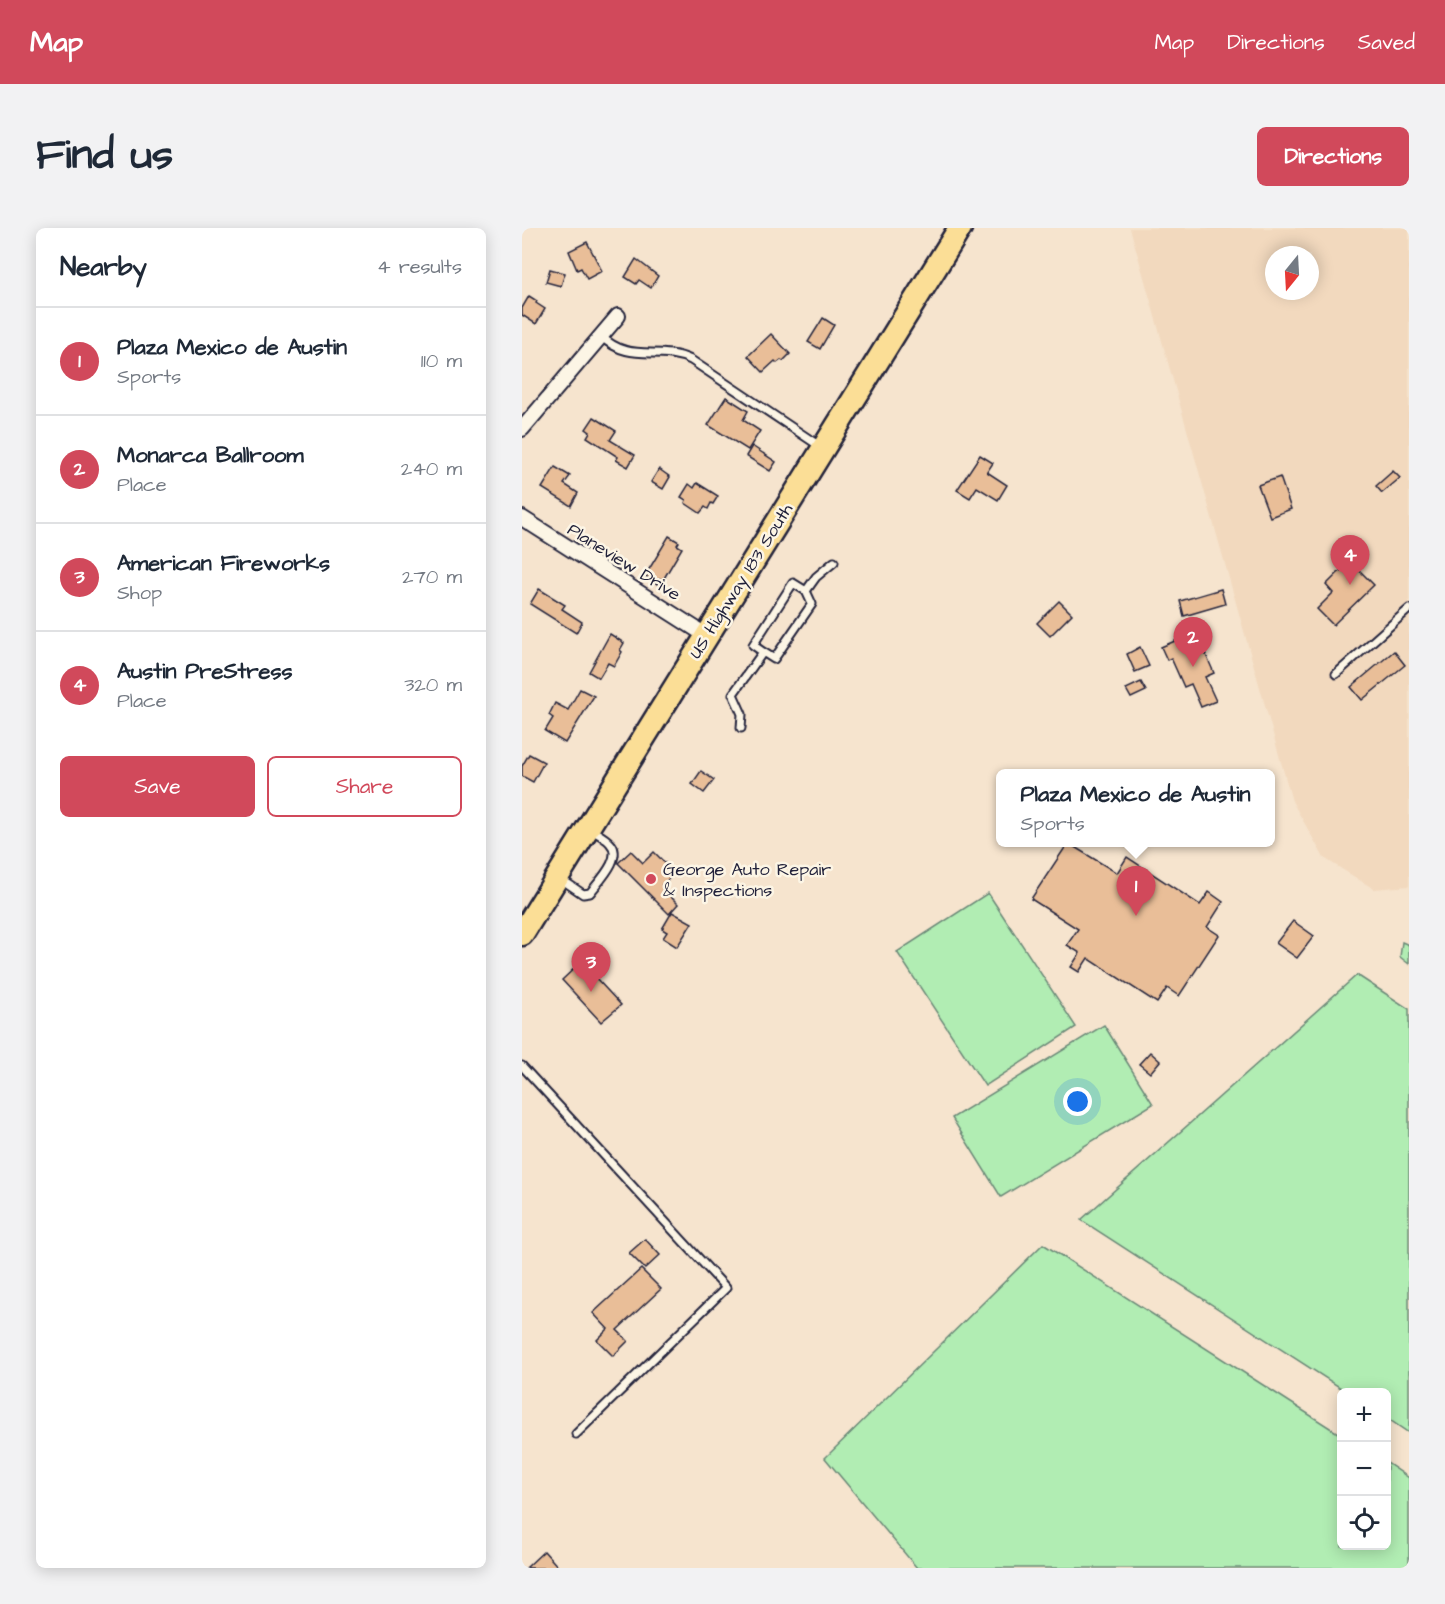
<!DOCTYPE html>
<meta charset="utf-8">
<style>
body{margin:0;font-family:"Architects Daughter",sans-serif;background:#f2f2f3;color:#1f2937}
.controls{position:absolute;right:18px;bottom:18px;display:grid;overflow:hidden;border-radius:9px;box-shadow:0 3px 15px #0003}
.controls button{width:54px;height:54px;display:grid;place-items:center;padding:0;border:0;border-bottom:2px solid #e0e1e3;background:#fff;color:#1f2937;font:30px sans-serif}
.compass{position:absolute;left:743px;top:18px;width:54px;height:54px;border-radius:50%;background:#fff;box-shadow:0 3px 15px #0003;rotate:198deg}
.you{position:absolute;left:556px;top:874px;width:21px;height:21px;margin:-15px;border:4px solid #fff;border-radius:50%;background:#1a73e8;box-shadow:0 0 0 9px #1a73e833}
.badge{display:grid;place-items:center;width:39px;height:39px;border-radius:50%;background:#d1495b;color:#fff;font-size:20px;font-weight:700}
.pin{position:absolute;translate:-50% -50px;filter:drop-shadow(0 2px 3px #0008)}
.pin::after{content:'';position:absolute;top:32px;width:21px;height:18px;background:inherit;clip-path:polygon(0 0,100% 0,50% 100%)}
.popup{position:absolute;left:474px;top:541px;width:279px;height:78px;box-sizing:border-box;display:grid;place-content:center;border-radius:9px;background:#fff;filter:drop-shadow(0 2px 4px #0005);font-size:20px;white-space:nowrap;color:#747a83}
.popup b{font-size:22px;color:#1f2937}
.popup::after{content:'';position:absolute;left:50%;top:100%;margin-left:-12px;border:12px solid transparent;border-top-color:#fff}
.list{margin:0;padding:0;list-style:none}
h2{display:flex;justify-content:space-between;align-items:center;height:78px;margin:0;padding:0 24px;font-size:26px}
h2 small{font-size:20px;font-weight:400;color:#747a83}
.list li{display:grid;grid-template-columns:39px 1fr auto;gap:18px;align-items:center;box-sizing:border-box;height:108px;padding:0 24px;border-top:2px solid #e0e1e3}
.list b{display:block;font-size:22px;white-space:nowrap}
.list p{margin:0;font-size:20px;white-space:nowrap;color:#747a83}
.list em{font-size:20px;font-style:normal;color:#747a83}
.actions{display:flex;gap:12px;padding:18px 24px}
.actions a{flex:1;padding:14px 0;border:2px solid #d1495b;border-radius:9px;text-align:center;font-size:21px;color:#d1495b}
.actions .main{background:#d1495b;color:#fff}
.icon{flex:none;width:33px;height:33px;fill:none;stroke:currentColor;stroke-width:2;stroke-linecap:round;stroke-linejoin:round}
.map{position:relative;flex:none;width:887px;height:1340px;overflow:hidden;border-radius:9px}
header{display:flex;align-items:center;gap:36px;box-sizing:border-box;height:84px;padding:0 30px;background:#d1495b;color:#fff}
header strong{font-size:28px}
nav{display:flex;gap:33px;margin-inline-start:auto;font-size:21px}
.intro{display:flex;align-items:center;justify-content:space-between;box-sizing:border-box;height:144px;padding:0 36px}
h1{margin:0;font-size:42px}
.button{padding:15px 27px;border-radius:9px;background:#d1495b;color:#fff;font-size:21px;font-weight:700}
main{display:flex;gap:36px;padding:0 36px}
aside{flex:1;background:#fff;border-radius:9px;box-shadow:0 3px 15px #0003}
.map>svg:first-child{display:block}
.built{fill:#f2d9be;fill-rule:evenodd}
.green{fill:#b1edb3;stroke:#6a8877;stroke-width:1.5}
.building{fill:#e9be98;stroke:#22223b;stroke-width:1.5}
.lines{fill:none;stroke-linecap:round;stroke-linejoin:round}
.service-casing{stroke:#22223b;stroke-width:11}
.minor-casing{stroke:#22223b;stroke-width:18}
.trunk-casing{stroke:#22223b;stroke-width:27}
.service{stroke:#fcf5e5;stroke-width:7}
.minor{stroke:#fcf5e5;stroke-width:14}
.trunk{stroke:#fbde96;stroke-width:22}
.poi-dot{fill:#d1495b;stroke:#fcf5e5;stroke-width:2}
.labels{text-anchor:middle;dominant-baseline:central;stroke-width:5;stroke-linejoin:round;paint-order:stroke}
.street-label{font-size:18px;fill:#22223b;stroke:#fcf5e5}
.poi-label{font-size:18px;fill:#22223b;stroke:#fcf5e5;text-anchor:start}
</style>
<header>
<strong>Map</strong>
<nav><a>Map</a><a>Directions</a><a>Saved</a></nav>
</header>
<div class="intro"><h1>Find us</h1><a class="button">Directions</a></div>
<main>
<aside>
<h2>Nearby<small>4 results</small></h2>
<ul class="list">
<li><span class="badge">1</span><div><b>Plaza Mexico de Austin</b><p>Sports</p></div><em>110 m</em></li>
<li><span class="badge">2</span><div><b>Monarca Ballroom</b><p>Place</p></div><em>240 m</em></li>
<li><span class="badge">3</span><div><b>American Fireworks</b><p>Shop</p></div><em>270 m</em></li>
<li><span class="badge">4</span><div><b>Austin PreStress</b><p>Place</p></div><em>320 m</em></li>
</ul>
<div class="actions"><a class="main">Save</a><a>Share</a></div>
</aside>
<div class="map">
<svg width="887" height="1340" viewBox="0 0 887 1340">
<rect width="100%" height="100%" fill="#f6e4ce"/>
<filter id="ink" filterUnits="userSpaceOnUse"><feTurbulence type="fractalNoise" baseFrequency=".0167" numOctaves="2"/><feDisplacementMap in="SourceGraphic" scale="12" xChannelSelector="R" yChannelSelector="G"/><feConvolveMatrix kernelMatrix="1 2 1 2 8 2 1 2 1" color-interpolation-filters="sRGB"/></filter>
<g filter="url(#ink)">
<path class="built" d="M608,0h279v658l-35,3 -50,-31 -32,-57zM752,27h36v36h-36z"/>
<g class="green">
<path d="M466,665l88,134 -91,59 -88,-134z"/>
<path d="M880,714l7,3v19l-9,-7z"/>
<path d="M835,747l52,34v424l-22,-15 -1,-26h-39l-266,-172z"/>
<path d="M582,797l49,79 -152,93 -49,-79z"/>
<path d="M521,1016l298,191 1,111h44l1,-83 22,15v90h-492l-92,-110z"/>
</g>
<g class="building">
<path d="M65,14l15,29 -15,8 -6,-11 -4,2 -8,-19z"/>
<path d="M114,31l22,17 -7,12 -12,-8 -3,4 -11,-7z"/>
<path d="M28,41l15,4 -4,13 -15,-4z"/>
<path d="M7,68l8,5 -1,2 9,6 -9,15 -14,-9v-7z"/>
<path d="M301,90l11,7 -14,24 -12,-7z"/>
<path d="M249,106l19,20 -7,7 -2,-1 -4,3 -2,-2 -12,11 -15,-16z"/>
<path d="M204,169l22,14 -5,9 17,11 -12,19 -40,-25z"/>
<path d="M72,189l22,14 -6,9 25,15 -7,12 -12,-7 2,-3 -31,-20 3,-5 -4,-3z"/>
<path d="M230,218l24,16 -6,9 -24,-15z"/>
<path d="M458,227l13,8 -6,9 20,13 -9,15 -21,-13 -7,11 -13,-8z"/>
<path d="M33,239l15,9 -6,8 14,9 -7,13 -29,-18z"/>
<path d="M137,241l11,8 -7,12 -12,-7z"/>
<path d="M871,243l7,7 -18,15 -6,-7z"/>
<path d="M758,249l11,32 -21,8 -12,-32z"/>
<path d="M175,255l21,13 -5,8 -2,-1 -3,6 -3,-2 -5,6 -15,-10 1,-3 -5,-3 8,-13 5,4z"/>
<path d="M147,308l10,6 -2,3 5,3 -19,32 -3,-1 -3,5 -11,-7 3,-5 -1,-1z"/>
<path d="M828,333l24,24 -41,40 -16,-16 16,-16 -7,-8z"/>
<path d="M17,361l26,16 -3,4 20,13 -6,11 -46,-29z"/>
<path d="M699,361l4,15 -41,12 -4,-15z"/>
<path d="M537,373l13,13 -22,22 -13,-13z"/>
<path d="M674,404l18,41 -9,4 11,24 -15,6 -10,-23 -7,3 -13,-29 -4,2 -6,-13z"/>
<path d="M88,406l14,9 -4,7 2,2 -8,14 -6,-3 -9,15 -10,-6z"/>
<path d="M618,419l9,19 -14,6 -8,-18z"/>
<path d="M872,423l11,14 -43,35 -11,-13z"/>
<path d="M619,454l5,9 -15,7 -5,-9z"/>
<path d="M58,461l14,7 -29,47 -20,-12 8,-13 -4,-3 6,-12 13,7z"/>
<path d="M7,526l15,8 -11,20 -11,-6v-10z"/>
<path d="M179,543l13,9 -10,13 -12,-9z"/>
<path d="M546,615l49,30 10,-16 73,48 9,-13 14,10 -16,25 12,8 -40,61 -12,-8 -10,15 -69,-45 -9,14 -8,-5 9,-14 -13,-8 11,-16 -47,-30z"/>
<path d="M109,623l12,12 11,-11 21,21 -13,12 3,2 -2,2 15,15 -9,10 -51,-51z"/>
<path d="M150,684l20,11 -15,24 -14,-9 4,-6 -5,-3z"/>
<path d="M771,693l21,15 -17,22 -21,-15z"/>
<path d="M59,734l40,43 -20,17 -39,-42z"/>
<path d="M628,824l10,9 -10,12 -11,-9z"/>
<path d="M123,1011l15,16 -15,14 -16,-16z"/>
<path d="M119,1041l20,20 -44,41 11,11 -15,15 -16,-16 11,-11 -15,-16z"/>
<path d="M22,1323l15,17h-33z"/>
</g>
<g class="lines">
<g class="service-casing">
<g id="service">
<path d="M79,108c30,29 57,8 90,24l130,87"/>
<path d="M284,363l10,-14 18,-15"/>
<path d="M814,446l73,-65"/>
<path d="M219,500l1,-14 -9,-20 30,-42 -10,-7 40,-62 13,8 6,13 -38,55 -11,-7"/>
<path d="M39,651l22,15 7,-1c9,-12 34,-36 20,-50 -5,-6 -14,-10 -20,-14"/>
<path d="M0,838l204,222 -150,146"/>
</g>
</g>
<g class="minor-casing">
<g id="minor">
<path d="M0,201l96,-113"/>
<path d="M0,290l185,118"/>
</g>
</g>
<g class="trunk-casing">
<path id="trunk" d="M0,706l438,-706"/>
</g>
<use href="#service" class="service"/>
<use href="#minor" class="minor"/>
<use href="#trunk" class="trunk"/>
</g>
</g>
<circle class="poi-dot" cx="129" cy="651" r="6"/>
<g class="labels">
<g class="street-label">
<text transform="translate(102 334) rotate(32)">Planeview Drive</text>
<text transform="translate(219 353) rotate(-58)">US Highway 183 South</text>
</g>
<g class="poi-label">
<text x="141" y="641">George Auto Repair<tspan x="141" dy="21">&amp; Inspections</tspan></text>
</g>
</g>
</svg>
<div class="controls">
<button>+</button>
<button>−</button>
<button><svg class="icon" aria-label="locate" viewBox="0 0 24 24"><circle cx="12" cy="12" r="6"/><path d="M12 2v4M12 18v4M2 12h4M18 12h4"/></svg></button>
</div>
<svg class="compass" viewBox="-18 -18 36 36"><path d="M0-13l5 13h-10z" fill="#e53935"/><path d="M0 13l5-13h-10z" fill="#747a83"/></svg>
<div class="you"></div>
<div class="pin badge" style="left:614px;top:688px">1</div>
<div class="popup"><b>Plaza Mexico de Austin</b>Sports</div>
<div class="pin badge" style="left:671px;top:439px">2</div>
<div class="pin badge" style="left:69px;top:764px">3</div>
<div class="pin badge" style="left:828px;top:357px">4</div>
</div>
</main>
